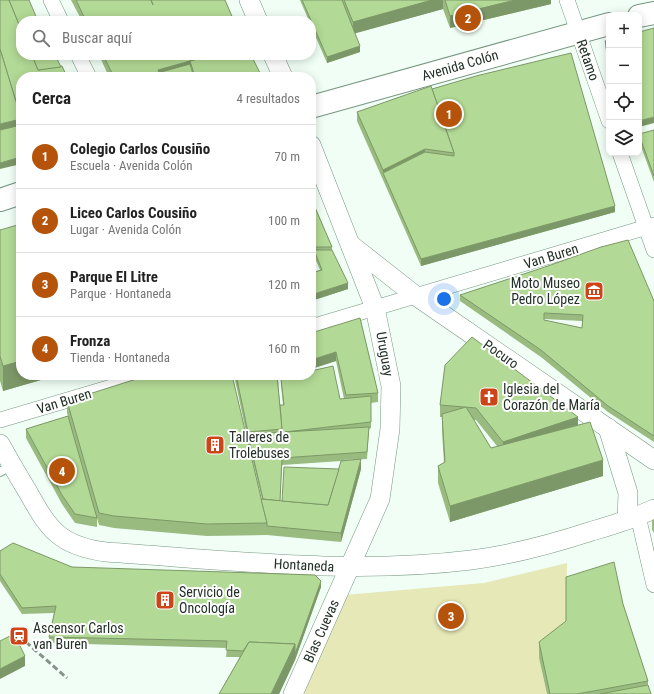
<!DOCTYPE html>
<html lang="es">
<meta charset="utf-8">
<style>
body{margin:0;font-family:"Roboto Condensed",sans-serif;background:#f2f2f2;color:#222}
.controls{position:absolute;right:12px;top:12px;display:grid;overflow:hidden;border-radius:8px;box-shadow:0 2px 10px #0003}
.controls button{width:36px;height:36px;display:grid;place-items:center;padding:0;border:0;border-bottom:1px solid #e0e0e0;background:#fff;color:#222;font:20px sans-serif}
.you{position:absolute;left:444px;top:299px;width:14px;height:14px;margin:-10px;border:3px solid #fff;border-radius:50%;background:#1a73e8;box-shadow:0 0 0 6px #1a73e833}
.badge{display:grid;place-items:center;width:26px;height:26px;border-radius:50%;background:#b45309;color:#fff;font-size:13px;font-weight:700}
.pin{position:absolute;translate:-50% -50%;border:2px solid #fff;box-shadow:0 1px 4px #0006}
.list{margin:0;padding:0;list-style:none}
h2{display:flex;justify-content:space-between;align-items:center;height:52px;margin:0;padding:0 16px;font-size:17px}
h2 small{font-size:13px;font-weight:400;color:#767676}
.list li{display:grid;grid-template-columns:26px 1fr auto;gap:12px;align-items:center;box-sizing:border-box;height:64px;padding:0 16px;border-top:1px solid #e0e0e0}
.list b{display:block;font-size:15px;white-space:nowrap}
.list p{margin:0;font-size:13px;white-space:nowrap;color:#767676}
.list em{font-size:13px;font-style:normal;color:#767676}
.icon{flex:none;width:22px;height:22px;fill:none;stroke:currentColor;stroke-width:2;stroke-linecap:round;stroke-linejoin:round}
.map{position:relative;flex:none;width:654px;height:694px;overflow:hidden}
.search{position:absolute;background:#fff;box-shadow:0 2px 10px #0003;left:16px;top:16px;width:300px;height:44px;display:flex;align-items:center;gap:10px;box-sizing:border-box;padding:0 14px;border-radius:16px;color:#767676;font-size:15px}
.panel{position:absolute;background:#fff;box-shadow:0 2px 10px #0003;left:16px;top:72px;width:300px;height:308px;border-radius:16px}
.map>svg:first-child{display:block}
.green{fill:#e7e8b7}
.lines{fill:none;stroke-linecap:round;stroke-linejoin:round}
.service-casing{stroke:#769781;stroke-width:10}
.minor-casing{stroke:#769781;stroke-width:16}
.tertiary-casing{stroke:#769781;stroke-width:20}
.secondary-casing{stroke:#769781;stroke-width:24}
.service{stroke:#fff;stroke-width:8}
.minor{stroke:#fff;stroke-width:15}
.tertiary{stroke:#fff;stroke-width:19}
.secondary{stroke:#fff;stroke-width:22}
.rail{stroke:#85938a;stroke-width:3;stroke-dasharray:6 3;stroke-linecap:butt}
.wall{fill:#99bb80;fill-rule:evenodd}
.shaded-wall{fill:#7d9868}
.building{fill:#b2d995;stroke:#7d9868;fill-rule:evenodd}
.labels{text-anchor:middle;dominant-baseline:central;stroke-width:4;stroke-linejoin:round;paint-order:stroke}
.street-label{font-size:14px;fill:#223027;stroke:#fff}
.poi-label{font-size:14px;fill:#223027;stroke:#fff;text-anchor:start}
</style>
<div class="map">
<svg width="654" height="694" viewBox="0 0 654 694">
<rect width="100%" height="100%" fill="#f0fef5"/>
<path class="green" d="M567,563l-1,74 -27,21 8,36h-243l40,-99 140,-12z"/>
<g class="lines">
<g class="service-casing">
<path id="service" d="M0,472l12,-7"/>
</g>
<g class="minor-casing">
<g id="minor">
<path d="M51,0l10,21"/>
<path d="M567,0l42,121"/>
<path d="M78,55l11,22"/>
<path d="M620,153l34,97"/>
<path d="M311,327l343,-102"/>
<path d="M0,420l152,-45"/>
<path d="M638,516l16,69"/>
</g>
</g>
<g class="tertiary-casing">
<g id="tertiary">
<path d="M249,0l9,21"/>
<path d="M273,55l10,22"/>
<path d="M351,245l65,51 238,164"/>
<path d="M608,428l20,65 -1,27"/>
<path d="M0,444c9,16 18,32 28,48 21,38 32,54 78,60 121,8 244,23 365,8 41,-5 81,-16 121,-29 21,-6 42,-13 62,-22"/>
<path d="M293,694l87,-195 10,-70 1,-43 -16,-78 -64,-163"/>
</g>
</g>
<g class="secondary-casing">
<g id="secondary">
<path d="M639,16l15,-3"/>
<path d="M311,107l298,-83"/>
<path d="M0,200l21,-7"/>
</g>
</g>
<use href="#service" class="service"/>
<use href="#minor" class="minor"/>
<use href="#tertiary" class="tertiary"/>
<use href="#secondary" class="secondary"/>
<path class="rail" d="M19,636l48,42"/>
</g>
<g class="wall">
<path d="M71,0h154l9,21h-152z"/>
<path d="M300,0h251v4l-101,24 -7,-19 -88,24 5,19 -33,11 -16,-37v-5h-2z"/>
<path d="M609,40v19l-4,-12v-6z"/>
<path d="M99,55h152l11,22h-153z"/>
<path d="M432,89l183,123 -194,54 -64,-145v-9z"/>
<path d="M654,130v52l-15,-41v-7z"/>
<path d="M311,198l21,49v3l16,39 -37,12v-28l9,-3 -6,-14h-3z"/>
<path d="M0,230l58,145 -55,16 -3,-10z"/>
<path d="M460,295l194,6v141l-46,-30 -67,-55 -81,-56zM544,319l38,2v7l-38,-8z"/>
<path d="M360,318l18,75v9l-7,1v25l-2,1 -2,30 -24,1 18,9 -20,73 -74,-7 -60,1 -93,-8 -15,-3 -30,-105 28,98v9l-22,-4 -13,-19 -36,-66v-9l42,-13 -1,-3v-12l195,98 -14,-58 -14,-66h59l-11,4 58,20h4l-8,-38 -25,8zM281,379v6l2,20h-3l-2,-25zM341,461l-2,8 -57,32h-2l2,-36z"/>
<path d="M445,365l133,60 25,51 -153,46 -12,-39v-17l6,-3 -2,-32v-14h-2v-12zM474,420h2l21,26 -6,2z"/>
<path d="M654,519v14l-2,-3v-10z"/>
<path d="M0,551l72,16 249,20 -26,73 -16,34h-60l21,-37h-14l1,-9 -178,-5v-6l5,-24 -32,1 -22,-33z"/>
<path d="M623,604l25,77v4l3,9h-104l-8,-36v-16z"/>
</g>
<g class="shaded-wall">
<path d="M432,0h11v9l-90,25v-12z"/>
<path d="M515,0h36v4l-101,24v-12z"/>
<path d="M360,46v6l-33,11v-6z"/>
<path d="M190,61v9l-29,2v5l-3,-7z"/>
<path d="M654,117v6l-15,4v-6z"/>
<path d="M21,119v12l-21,5v-12z"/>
<path d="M425,149v10l-42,14v-3z"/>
<path d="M21,157v7l-21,5v-6z"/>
<path d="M615,206v6l-194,54v-7z"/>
<path d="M348,283v6l-37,12v-6z"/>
<path d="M336,352v9l-25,8v-9z"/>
<path d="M21,361v14h37l-55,16v-25z"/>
<path d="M277,375h16l-16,5z"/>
<path d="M578,417v12l-75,25v-12z"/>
<path d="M361,459v10l-20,73v-9z"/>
<path d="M603,460v16l-153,46v-16z"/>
<path d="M321,581v6l-26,73v-6z"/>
<path d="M295,644v16l-16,34h-8z"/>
<path d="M25,656v10l-25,13v-10z"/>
</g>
<g class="building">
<path d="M0,0h9l12,29v26h11l6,15 24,-4 5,11h-46v41l-21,-69z"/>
<path d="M9,0h20l9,21h-17v8z"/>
<path d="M76,0h75l2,5 -2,-5h74l9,21h-148z"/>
<path d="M302,0h40l18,46 -33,11z"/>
<path d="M344,0h88l-79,22z"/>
<path d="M445,0h70l-65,16z"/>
<path d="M654,28v89l-15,4v-89z"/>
<path d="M609,40v13l-4,-12z"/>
<path d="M0,49l21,69v1l-21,5z"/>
<path d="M571,53l44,153 -194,53 -38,-86 42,-21 29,4v-3l-22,-64 44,-13z"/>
<path d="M32,55h23l6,12 -23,3z"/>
<path d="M103,55h86l1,6 -32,9 3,7h-47z"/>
<path d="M189,55h25l-24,6z"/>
<path d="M214,55h37l11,22h-67l-5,-16z"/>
<path d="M190,64l4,13h-32l-1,-5z"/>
<path d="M431,86l23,67 -29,-4 -42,21 -26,-58z"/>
<path d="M21,125v32l-21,6v-33z"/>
<path d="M654,130v46l-15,-41v-1z"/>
<path d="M311,198l21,49h-21z"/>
<path d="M21,224v137l-18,5 -3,-10v-126z"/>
<path d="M628,240l26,61v135l-46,-30 -67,-56 -81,-55 88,-29 53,-19zM544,313l39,2 -1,13 -38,-8z"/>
<path d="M314,250h18l16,33 -37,12v-22l11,-3z"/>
<path d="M360,318l18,75 -32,2 -10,-43 -25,8v-27z"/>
<path d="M472,337l106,80 -75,25 -27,-34 -36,-3 5,-40z"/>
<path d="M333,366l7,33 31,-3v26l-86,10 84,-5 -2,25 -85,6 -2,43 -17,-2 -15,-64 34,-3 -2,-27h4l-3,-26 16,-4h14v-4z"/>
<path d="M149,375h83l35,148 -60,1 -93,-8 -15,-3 -32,-112z"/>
<path d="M236,375h41l5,54 -34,3z"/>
<path d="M466,407l25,41 99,-26 13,38 -153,46 -12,-40 7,-4 -3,-48z"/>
<path d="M68,416l29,102 -22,-4 -13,-19 -36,-66z"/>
<path d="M361,459l-20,74 -74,-7v-3l-6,-24 67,6 13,-44z"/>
<path d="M284,467l55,2 -11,36 -46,-4z"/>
<path d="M13,543l59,24 243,8 6,6 -26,73v-10l-46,-2 -6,9 -17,-1 1,-9 -178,-4 7,-31 -34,2 -22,-34v-23z"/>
<path d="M614,562l9,42 25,77 -71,13h-27l-11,-52 27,-21v-44z"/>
<path d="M14,634l11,22 -25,13v-28z"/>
<path d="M249,642l46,2 -24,50h-52z"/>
<path d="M648,685l3,9h-51z"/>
</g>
<defs>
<g id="museum-square" transform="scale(1)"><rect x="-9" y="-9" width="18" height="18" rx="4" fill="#cc4417" stroke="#fff"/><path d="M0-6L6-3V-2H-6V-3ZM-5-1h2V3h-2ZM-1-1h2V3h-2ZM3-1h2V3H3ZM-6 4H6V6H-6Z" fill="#fff"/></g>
<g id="church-square" transform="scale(1)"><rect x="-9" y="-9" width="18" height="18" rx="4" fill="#cc4417" stroke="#fff"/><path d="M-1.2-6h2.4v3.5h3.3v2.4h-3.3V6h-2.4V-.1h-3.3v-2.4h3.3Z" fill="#fff"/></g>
<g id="building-square" transform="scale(1)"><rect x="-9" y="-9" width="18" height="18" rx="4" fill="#cc4417" stroke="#fff"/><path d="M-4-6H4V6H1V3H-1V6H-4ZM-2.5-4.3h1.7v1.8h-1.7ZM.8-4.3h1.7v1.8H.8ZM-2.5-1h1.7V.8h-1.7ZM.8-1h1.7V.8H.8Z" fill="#fff"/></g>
<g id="station-square" transform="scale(1)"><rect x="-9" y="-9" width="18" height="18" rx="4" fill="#cc4417" stroke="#fff"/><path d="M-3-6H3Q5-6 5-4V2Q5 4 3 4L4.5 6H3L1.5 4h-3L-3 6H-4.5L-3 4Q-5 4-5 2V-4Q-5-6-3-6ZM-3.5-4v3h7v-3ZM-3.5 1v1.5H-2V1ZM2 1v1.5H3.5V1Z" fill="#fff"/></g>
</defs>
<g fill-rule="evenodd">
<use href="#museum-square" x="594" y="291"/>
<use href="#church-square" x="489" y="397"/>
<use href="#building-square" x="215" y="445"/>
<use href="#building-square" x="165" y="600"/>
<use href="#station-square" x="19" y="636"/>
</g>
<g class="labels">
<g class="street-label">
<text transform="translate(588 60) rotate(71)">Retamo</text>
<text transform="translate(460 65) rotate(-16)">Avenida Colón</text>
<text transform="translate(551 256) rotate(-17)">Van Buren</text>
<text transform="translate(385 354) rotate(80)">Uruguay</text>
<text transform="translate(501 354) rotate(35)">Pocuro</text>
<text transform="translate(64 401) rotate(-17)">Van Buren</text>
<text transform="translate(304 565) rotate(3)">Hontaneda</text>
<text transform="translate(321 631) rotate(-66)">Blas Cuevas</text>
</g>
<g class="poi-label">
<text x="580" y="283" text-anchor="end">Moto Museo<tspan x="580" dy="16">Pedro López</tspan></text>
<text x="503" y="389">Iglesia del<tspan x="503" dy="16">Corazón de María</tspan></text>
<text x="229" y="437">Talleres de<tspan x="229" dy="16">Trolebuses</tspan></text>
<text x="179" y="592">Servicio de<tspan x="179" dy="16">Oncología</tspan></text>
<text x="33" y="628">Ascensor Carlos<tspan x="33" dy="16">van Buren</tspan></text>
</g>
</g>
</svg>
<div class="controls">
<button>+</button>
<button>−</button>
<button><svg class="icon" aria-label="locate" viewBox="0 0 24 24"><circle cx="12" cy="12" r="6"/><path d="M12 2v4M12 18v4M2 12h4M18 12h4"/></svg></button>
<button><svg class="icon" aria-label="layers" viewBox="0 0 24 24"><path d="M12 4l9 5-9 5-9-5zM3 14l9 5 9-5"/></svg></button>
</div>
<div class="you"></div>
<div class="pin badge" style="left:449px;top:114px">1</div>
<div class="pin badge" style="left:468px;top:18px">2</div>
<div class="pin badge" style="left:451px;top:616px">3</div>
<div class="pin badge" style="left:62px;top:471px">4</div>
<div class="search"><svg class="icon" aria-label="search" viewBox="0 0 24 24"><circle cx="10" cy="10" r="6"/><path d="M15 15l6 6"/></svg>Buscar aquí</div>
<section class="panel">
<h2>Cerca<small>4 resultados</small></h2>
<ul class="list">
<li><span class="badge">1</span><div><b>Colegio Carlos Cousiño</b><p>Escuela · Avenida Colón</p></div><em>70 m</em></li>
<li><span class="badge">2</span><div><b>Liceo Carlos Cousiño</b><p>Lugar · Avenida Colón</p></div><em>100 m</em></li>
<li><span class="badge">3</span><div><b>Parque El Litre</b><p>Parque · Hontaneda</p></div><em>120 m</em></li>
<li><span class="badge">4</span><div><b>Fronza</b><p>Tienda · Hontaneda</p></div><em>160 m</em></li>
</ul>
</section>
</div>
